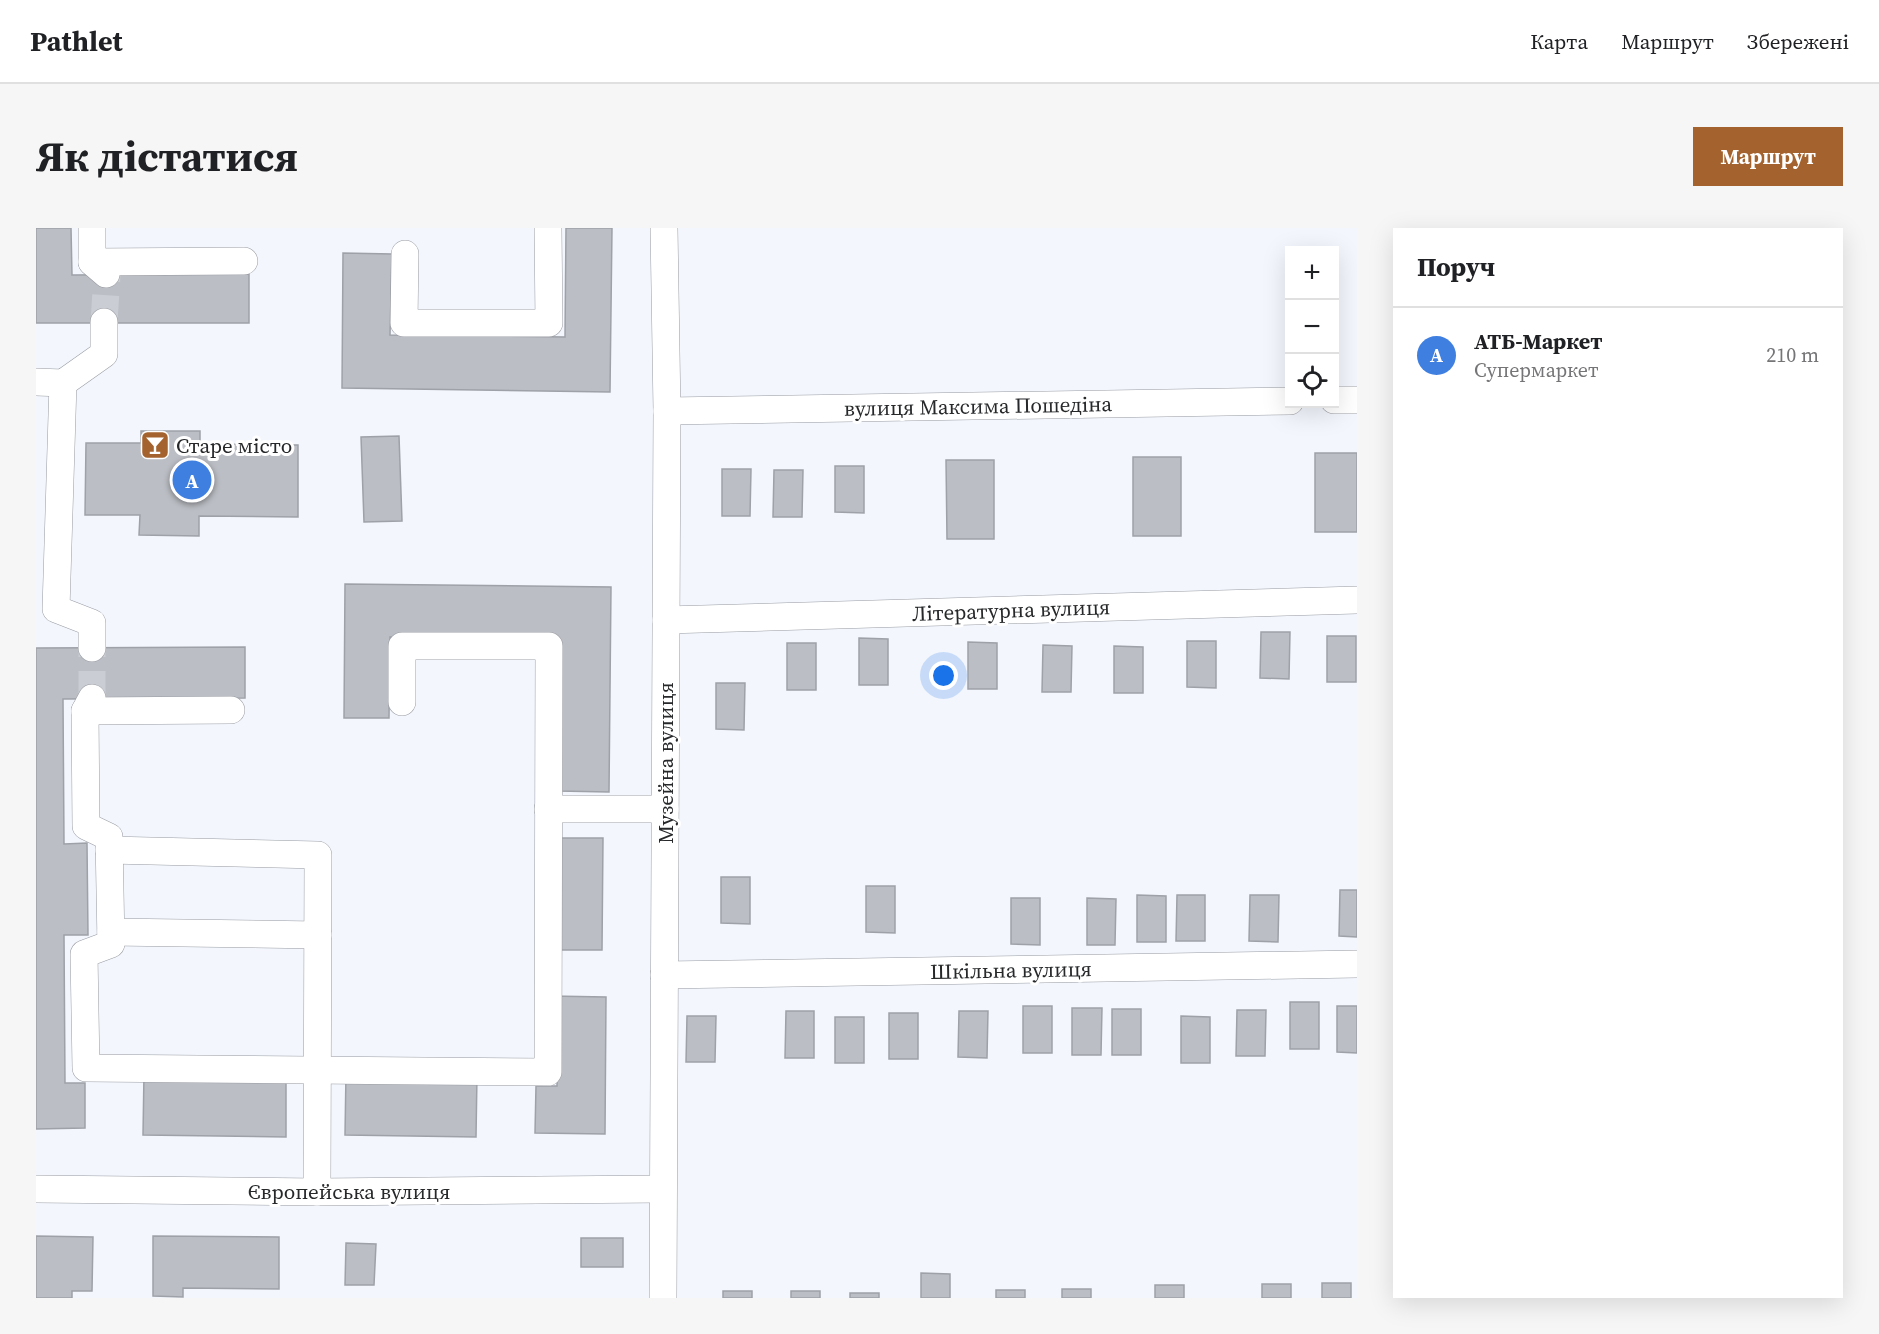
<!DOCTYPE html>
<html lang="uk">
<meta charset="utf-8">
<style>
body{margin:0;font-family:"Source Serif 4",serif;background:#f6f6f6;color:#202124}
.controls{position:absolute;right:18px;top:18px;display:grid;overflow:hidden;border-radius:0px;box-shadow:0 6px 24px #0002}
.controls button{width:54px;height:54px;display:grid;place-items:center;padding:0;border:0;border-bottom:2px solid #e0e0e0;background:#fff;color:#202124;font:30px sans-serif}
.you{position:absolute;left:908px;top:448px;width:21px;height:21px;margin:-15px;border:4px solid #fff;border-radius:50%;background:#1a73e8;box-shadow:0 0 0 9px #1a73e833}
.badge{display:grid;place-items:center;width:39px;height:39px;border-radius:50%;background:#a4632e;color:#fff;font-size:20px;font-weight:700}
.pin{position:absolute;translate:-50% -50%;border:3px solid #fff;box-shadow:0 2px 6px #0006}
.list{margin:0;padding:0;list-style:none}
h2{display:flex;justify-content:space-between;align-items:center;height:78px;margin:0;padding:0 24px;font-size:26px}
h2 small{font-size:20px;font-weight:400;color:#757577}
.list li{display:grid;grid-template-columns:39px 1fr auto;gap:18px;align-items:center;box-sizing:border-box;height:96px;padding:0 24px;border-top:2px solid #e0e0e0}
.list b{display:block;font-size:22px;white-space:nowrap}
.list p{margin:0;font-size:20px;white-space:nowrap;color:#757577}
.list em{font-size:20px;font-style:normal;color:#757577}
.icon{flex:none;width:33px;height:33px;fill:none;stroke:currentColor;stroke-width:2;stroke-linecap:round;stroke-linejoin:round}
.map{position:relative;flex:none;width:1321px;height:1070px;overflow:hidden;border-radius:0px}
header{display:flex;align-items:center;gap:36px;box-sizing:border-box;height:84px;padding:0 30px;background:#fff;border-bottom:2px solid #e0e0e0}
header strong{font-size:28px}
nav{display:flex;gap:33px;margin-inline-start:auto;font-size:21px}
.intro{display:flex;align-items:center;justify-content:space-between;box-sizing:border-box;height:144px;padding:0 36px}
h1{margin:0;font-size:42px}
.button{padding:15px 27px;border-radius:0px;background:#a4632e;color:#fff;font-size:21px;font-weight:700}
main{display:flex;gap:36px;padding:0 36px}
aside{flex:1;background:#fff;border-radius:0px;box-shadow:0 6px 24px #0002}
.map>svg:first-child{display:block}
.building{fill:#bbbec4;stroke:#9ea1a8;stroke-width:1.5}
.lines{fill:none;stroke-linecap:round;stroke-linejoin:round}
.minor-tunnel{stroke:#cacdd3;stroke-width:27;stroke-dasharray:27 14;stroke-linecap:butt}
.minor-casing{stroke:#999ca3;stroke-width:28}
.minor{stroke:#fff;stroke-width:27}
.labels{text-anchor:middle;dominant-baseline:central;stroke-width:6;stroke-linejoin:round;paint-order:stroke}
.street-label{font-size:21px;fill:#26282a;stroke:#fff}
.poi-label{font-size:21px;fill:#26282a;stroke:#fff;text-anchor:start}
</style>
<header>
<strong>Pathlet</strong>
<nav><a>Карта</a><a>Маршрут</a><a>Збережені</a></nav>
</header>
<div class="intro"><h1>Як дістатися</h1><a class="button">Маршрут</a></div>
<main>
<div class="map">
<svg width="1321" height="1070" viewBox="0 0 1321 1070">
<rect width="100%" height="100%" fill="#f3f6fd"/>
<g class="building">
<path d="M0,0h35l1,47 177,-1v49h-213z"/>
<path d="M530,0h46l-2,164 -268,-4 1,-135 49,1 -2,81 175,2z"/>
<path d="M105,203h59v13l98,1v72l-99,-1v20l-60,-1 1,-20h-55l1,-72h55z"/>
<path d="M363,208l3,85 -38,1 -3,-85z"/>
<rect x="1279" y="225" width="42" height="79"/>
<rect x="1097" y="229" width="48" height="79"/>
<path d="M910,232h48v79h-47z"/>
<path d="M799,238h29v47l-29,-1z"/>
<path d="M686,241h29l-1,47h-28z"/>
<path d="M738,242h29l-1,47h-29z"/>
<path d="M309,356l266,3 -2,205 -51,-1 2,-152 -170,-2 -1,81h-45z"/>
<path d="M1225,404h29l-1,47 -29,-1z"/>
<rect x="1291" y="408" width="29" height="46"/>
<path d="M823,410l29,1v46h-29z"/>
<path d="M1151,413h29v47l-29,-1z"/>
<path d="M932,414l29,1v46h-29z"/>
<rect x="751" y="415" width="29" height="47"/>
<path d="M1007,417l29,1 -1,46h-29z"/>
<path d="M1078,418l29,1v46h-29z"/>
<path d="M209,419v51l-182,1 1,145 23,-1 1,92h-24l1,148h20v45l-49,1v-481z"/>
<path d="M680,455h29l-1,47 -28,-1z"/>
<path d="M523,610h44l-1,112h-44z"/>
<path d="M685,649h29v47l-29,-1z"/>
<path d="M830,658h29v47l-29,-1z"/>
<path d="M1304,662h17v47l-18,-1z"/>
<path d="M1101,667l29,1v46h-29z"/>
<path d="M1141,667h28v46h-29z"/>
<path d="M1214,667h29l-1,47 -29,-1z"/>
<path d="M975,670h29v47l-29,-1z"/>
<path d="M1051,670l29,1 -1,46h-28z"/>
<path d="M515,768l55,1 -1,137 -70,-1 1,-47h21l1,-57z"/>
<rect x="1254" y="774" width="29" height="47"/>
<rect x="987" y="778" width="29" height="47"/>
<path d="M1301,778h20v47l-20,-1z"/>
<path d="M1036,780h30l-1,47h-29z"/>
<rect x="1076" y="781" width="29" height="46"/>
<path d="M1201,782h29l-1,46h-29z"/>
<path d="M750,783h28v47h-29z"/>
<path d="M923,783h29l-1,47 -29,-1z"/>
<rect x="853" y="785" width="29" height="46"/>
<path d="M651,788h29l-1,46h-29z"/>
<path d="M1145,788l29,1v46h-29z"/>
<rect x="799" y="789" width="29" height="46"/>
<path d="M108,845l142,1v63l-143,-2z"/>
<path d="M310,845l131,2 -1,62 -131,-2z"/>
<path d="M0,1008l57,1 -1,54h-20v7h-36z"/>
<path d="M117,1008l126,1v52l-96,-1v9l-30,-1z"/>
<rect x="545" y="1010" width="42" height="29"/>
<path d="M310,1015l30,1 -2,41h-29z"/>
<path d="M885,1045l29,1v24h-29z"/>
<rect x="1286" y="1055" width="29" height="15"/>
<rect x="1226" y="1056" width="29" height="14"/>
<rect x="1119" y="1057" width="29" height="13"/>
<rect x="1026" y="1061" width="29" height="9"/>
<rect x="960" y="1062" width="29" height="8"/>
<rect x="687" y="1063" width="29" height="7"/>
<rect x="755" y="1063" width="29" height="7"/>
<rect x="814" y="1065" width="29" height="5"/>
</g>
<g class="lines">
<g class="minor-tunnel">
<path d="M68,94l3,-47"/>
<path d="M56,470v-50"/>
</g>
<g class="minor-casing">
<g id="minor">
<path d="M56,0v34l14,12"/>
<path d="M369,26l-1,69h145l-1,-95"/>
<path d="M56,34l152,-1"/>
<path d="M0,154l27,1 41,-29v-32"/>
<path d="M27,155l-7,226 36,14v25"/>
<path d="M1298,172h23"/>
<path d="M631,183l623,-10"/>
<path d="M630,392l691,-20"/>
<path d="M56,470l-7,13 1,115 23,11 2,107 -27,10 2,114 462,4 1,-426h-147v56"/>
<path d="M49,483l146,-1"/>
<path d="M512,581h117"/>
<path d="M73,622l209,5 -1,337"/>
<path d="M75,704l207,3"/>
<path d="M628,747l693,-11"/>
<path d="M0,961l281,3 344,-3"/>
<path d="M627,1070l4,-887 -3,-183"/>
</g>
</g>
<use href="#minor" class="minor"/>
</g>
<defs>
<g id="bar-square" transform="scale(1.5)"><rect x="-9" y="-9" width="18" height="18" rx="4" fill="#a4632e" stroke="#fff"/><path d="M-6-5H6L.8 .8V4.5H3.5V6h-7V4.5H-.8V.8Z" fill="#fff"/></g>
</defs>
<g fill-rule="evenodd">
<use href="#bar-square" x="119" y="217"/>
</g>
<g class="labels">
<g class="street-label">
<text transform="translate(942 178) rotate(-1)">вулиця Максима Пошедіна</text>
<text transform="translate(975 382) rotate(-2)">Літературна вулиця</text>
<text transform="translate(629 535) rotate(-90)">Музейна вулиця</text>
<text transform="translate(975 742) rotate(-1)">Шкільна вулиця</text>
<text x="313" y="963">Європейська вулиця</text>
</g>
<g class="poi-label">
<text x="140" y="217">Старе місто</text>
</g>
</g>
</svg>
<div class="controls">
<button>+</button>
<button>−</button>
<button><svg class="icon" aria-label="locate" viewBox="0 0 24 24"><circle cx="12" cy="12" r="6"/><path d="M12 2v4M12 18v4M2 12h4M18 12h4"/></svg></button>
</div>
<div class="you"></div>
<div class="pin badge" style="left:156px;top:252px;background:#3f7fe0">A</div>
</div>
<aside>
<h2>Поруч<small></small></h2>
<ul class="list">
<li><span class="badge" style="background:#3f7fe0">A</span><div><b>АТБ-Маркет</b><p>Супермаркет</p></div><em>210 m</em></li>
</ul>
</aside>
</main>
